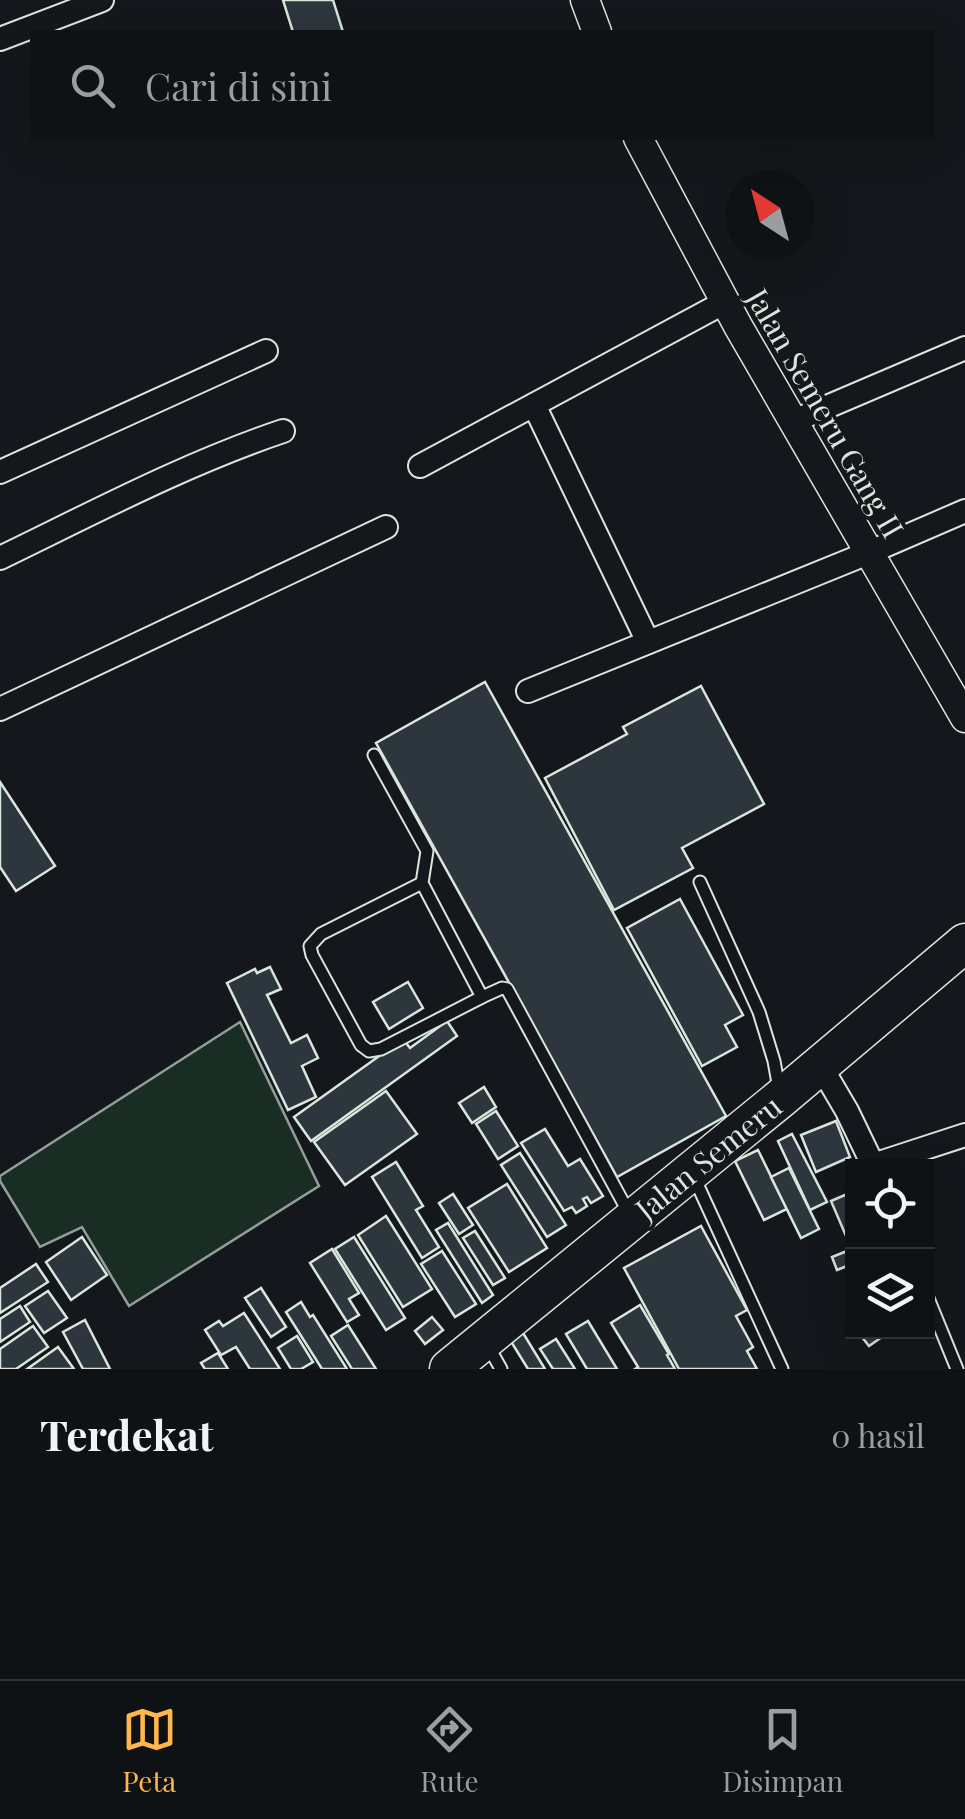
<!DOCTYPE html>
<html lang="id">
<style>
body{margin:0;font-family:"Playfair Display",serif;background:#181b1e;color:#f1f3f6}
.controls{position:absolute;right:30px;bottom:30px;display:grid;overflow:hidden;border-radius:0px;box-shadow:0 10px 40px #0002}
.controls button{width:90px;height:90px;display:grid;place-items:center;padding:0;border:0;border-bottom:2px solid #2f3234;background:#0f1215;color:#f1f3f6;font:50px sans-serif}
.compass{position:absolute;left:725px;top:170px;width:90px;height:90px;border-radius:50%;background:#0f1215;box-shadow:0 10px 40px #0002;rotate:324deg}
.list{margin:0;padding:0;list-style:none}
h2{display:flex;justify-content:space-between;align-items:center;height:130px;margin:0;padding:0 40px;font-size:42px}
h2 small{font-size:32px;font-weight:400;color:#9b9ea0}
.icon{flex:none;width:55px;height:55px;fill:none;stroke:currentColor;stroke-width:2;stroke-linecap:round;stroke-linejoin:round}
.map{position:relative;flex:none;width:965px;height:1369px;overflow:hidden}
.search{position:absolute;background:#0f1215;box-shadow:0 10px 40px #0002;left:30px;right:30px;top:30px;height:110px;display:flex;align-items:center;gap:25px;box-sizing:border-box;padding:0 35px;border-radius:0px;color:#9b9ea0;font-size:38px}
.sheet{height:310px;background:#0f1215}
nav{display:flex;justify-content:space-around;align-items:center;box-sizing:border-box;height:140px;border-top:2px solid #2f3234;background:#0f1215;font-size:28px;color:#9b9ea0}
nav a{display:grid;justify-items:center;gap:5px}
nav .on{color:#ffb74d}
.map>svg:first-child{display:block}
.green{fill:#1a2d24;stroke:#939e99;stroke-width:2.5}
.building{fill:#2c363c;stroke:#d8e6dc;stroke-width:2.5}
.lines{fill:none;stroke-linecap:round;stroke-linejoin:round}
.service-casing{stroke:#d8e6dc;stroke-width:15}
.minor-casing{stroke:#d8e6dc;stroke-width:26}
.tertiary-casing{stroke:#d8e6dc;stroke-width:31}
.trunk-casing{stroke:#d8e6dc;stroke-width:41}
.service{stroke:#14181c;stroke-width:11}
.minor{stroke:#14181c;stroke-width:22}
.tertiary{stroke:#14181c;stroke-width:28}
.trunk{stroke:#14181c;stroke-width:38}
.labels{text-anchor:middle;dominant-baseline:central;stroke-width:8;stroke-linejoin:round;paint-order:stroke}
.street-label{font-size:30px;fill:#d8e6dc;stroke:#14181c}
</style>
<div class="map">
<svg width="965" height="1369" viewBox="0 0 965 1369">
<rect width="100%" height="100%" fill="#14181c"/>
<path class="green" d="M240,1022l79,164 -190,120 -47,-79 -42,20 -40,-66v-5z"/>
<g class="building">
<path d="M283,0h50l10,32h-50z"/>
<path d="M485,682l241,434 -109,61 -241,-434z"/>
<path d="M701,686l63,118 -82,44 11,20 -79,42 -69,-132 82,-44 -4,-7z"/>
<path d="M0,782l55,84 -39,25 -16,-24z"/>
<path d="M680,899l63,116 -18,10 12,22 -35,19 -75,-138z"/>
<path d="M270,967l11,22 -14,6 24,48 16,-8 11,23 -16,8 14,31 -28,13 -61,-127 28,-14 2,4z"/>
<path d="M408,982l15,26 -34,21 -16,-27z"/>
<path d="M447,1021l10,15 -146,105 -17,-24 109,-78 7,9z"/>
<path d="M484,1087l12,20 -24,16 -13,-20z"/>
<path d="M386,1091l31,43 -72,51 -31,-43z"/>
<path d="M496,1111l22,35 -20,13 -22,-35z"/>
<path d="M836,1121l14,36 -34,15 -15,-37z"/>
<path d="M545,1129l23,37 12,-7 23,37 -12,7 -4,-6 -4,2 4,7 -11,7 -4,-6 -8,4 -43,-68z"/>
<path d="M792,1134l35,68 -17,8 -32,-69z"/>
<path d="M758,1150l29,59 -23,11 -29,-59z"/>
<path d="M520,1153l46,72 -19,12 -46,-72z"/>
<path d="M396,1162l27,44 -7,4 23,37 -17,11 -50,-81z"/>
<path d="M789,1168l30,61 -18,9 -30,-61z"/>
<path d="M507,1184l40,64 -38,24 -41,-64z"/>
<path d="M852,1192v42l-6,2 -15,-35z"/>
<path d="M453,1194l20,31 -14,9 -20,-31z"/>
<path d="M386,1216l46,73 -29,18 -45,-72z"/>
<path d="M448,1223l45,72 -11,8 -46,-73z"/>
<path d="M701,1226l46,84 -11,6 17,31 -6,4 10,18h-78l-55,-101z"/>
<path d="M475,1231l30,47 -12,7 -30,-47z"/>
<path d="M82,1237l25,38 -36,25 -25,-38z"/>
<path d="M354,1237l51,81 -19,12 -51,-81z"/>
<path d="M332,1249l27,44 -10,6 10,16 -12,7 -37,-59z"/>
<path d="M442,1251l34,53 -21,13 -34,-53z"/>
<path d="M847,1251l5,13 -15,6 -5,-13z"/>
<path d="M36,1264l12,18 -48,31v-25z"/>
<path d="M261,1288l25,39 -15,10 -26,-39z"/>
<path d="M48,1291l19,27 -23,15 -19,-27z"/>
<path d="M301,1302l9,15 3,-2 34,54h-25l-36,-57z"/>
<path d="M640,1305l29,49 -2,1 8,14h-40l3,-2 -27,-44z"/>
<path d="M20,1306l10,16 -30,20v-23z"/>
<path d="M244,1313l36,56h-30l-14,-22 -15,8 -16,-25 14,-9 4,5z"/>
<path d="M432,1317l11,13 -18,14 -10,-13z"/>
<path d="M85,1320l25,49h-27l-20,-37z"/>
<path d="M588,1321l29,48h-30l-21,-35z"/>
<path d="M348,1325l28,44h-24l-21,-33z"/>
<path d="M33,1326l15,21 -32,22h-16v-20z"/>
<path d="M520,1328l25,41h-17l-21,-34z"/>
<path d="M858,1332h31l-20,14z"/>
<path d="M297,1336l16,26 -12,7h-10l-13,-21z"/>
<path d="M556,1339l19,30h-22l-13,-20z"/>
<path d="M58,1347l16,22h-47z"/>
<path d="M218,1353l10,16h-23l-4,-6z"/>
</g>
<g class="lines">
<g class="service-casing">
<g id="service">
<path d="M374,755l53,96 -5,32 60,114 20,-9 5,1 123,226"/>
<path d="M700,882l59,130 15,49 5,28"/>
<path d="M422,883l-101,51 -11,12 2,9 49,90 8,6 12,-2 101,-52"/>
<path d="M693,1175l89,194"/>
<path d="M928,1298l29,71"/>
<path d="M487,1344l14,25"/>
</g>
</g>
<g class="minor-casing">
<g id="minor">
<path d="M0,39l102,-39"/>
<path d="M534,405l114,237"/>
<path d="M794,421l171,-73"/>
<path d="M420,466l305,-164"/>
<path d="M0,472l266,-121"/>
<path d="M0,558c93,-45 185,-94 283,-127"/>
<path d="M528,691l340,-138 97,-42"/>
<path d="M0,709l386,-182"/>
<path d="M820,1065l27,46 26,54 92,-30"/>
</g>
</g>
<g class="tertiary-casing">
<g id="tertiary">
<path d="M585,0l12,32"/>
<path d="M638,138l100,188 227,392"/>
</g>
</g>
<g class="trunk-casing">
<path id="trunk" d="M449,1369l332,-271 184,-155"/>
</g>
<use href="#service" class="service"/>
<use href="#minor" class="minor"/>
<use href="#tertiary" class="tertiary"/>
<use href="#trunk" class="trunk"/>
</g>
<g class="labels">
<g class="street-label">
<text transform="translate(826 413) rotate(60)">Jalan Semeru Gang II</text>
<text transform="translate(708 1157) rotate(-39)">Jalan Semeru</text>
</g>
</g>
</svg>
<div class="controls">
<button><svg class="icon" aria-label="locate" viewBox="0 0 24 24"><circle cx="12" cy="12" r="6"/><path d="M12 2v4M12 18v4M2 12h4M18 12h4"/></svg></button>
<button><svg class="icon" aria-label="layers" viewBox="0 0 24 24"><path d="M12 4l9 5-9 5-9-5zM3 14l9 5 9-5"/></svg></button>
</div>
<svg class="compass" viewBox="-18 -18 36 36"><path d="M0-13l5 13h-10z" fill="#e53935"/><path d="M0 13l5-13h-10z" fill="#9b9ea0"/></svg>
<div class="search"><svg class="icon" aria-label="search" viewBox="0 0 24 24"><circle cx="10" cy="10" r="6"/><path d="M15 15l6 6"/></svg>Cari di sini</div>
</div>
<section class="sheet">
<h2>Terdekat<small>0 hasil</small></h2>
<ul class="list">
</ul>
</section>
<nav>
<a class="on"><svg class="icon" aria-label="map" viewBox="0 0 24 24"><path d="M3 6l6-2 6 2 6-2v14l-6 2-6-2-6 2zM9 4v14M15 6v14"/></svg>Peta</a>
<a><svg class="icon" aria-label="directions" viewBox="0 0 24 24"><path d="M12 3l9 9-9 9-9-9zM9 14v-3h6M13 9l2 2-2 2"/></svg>Rute</a>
<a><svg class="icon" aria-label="saved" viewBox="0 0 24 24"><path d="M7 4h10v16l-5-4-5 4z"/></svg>Disimpan</a>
</nav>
